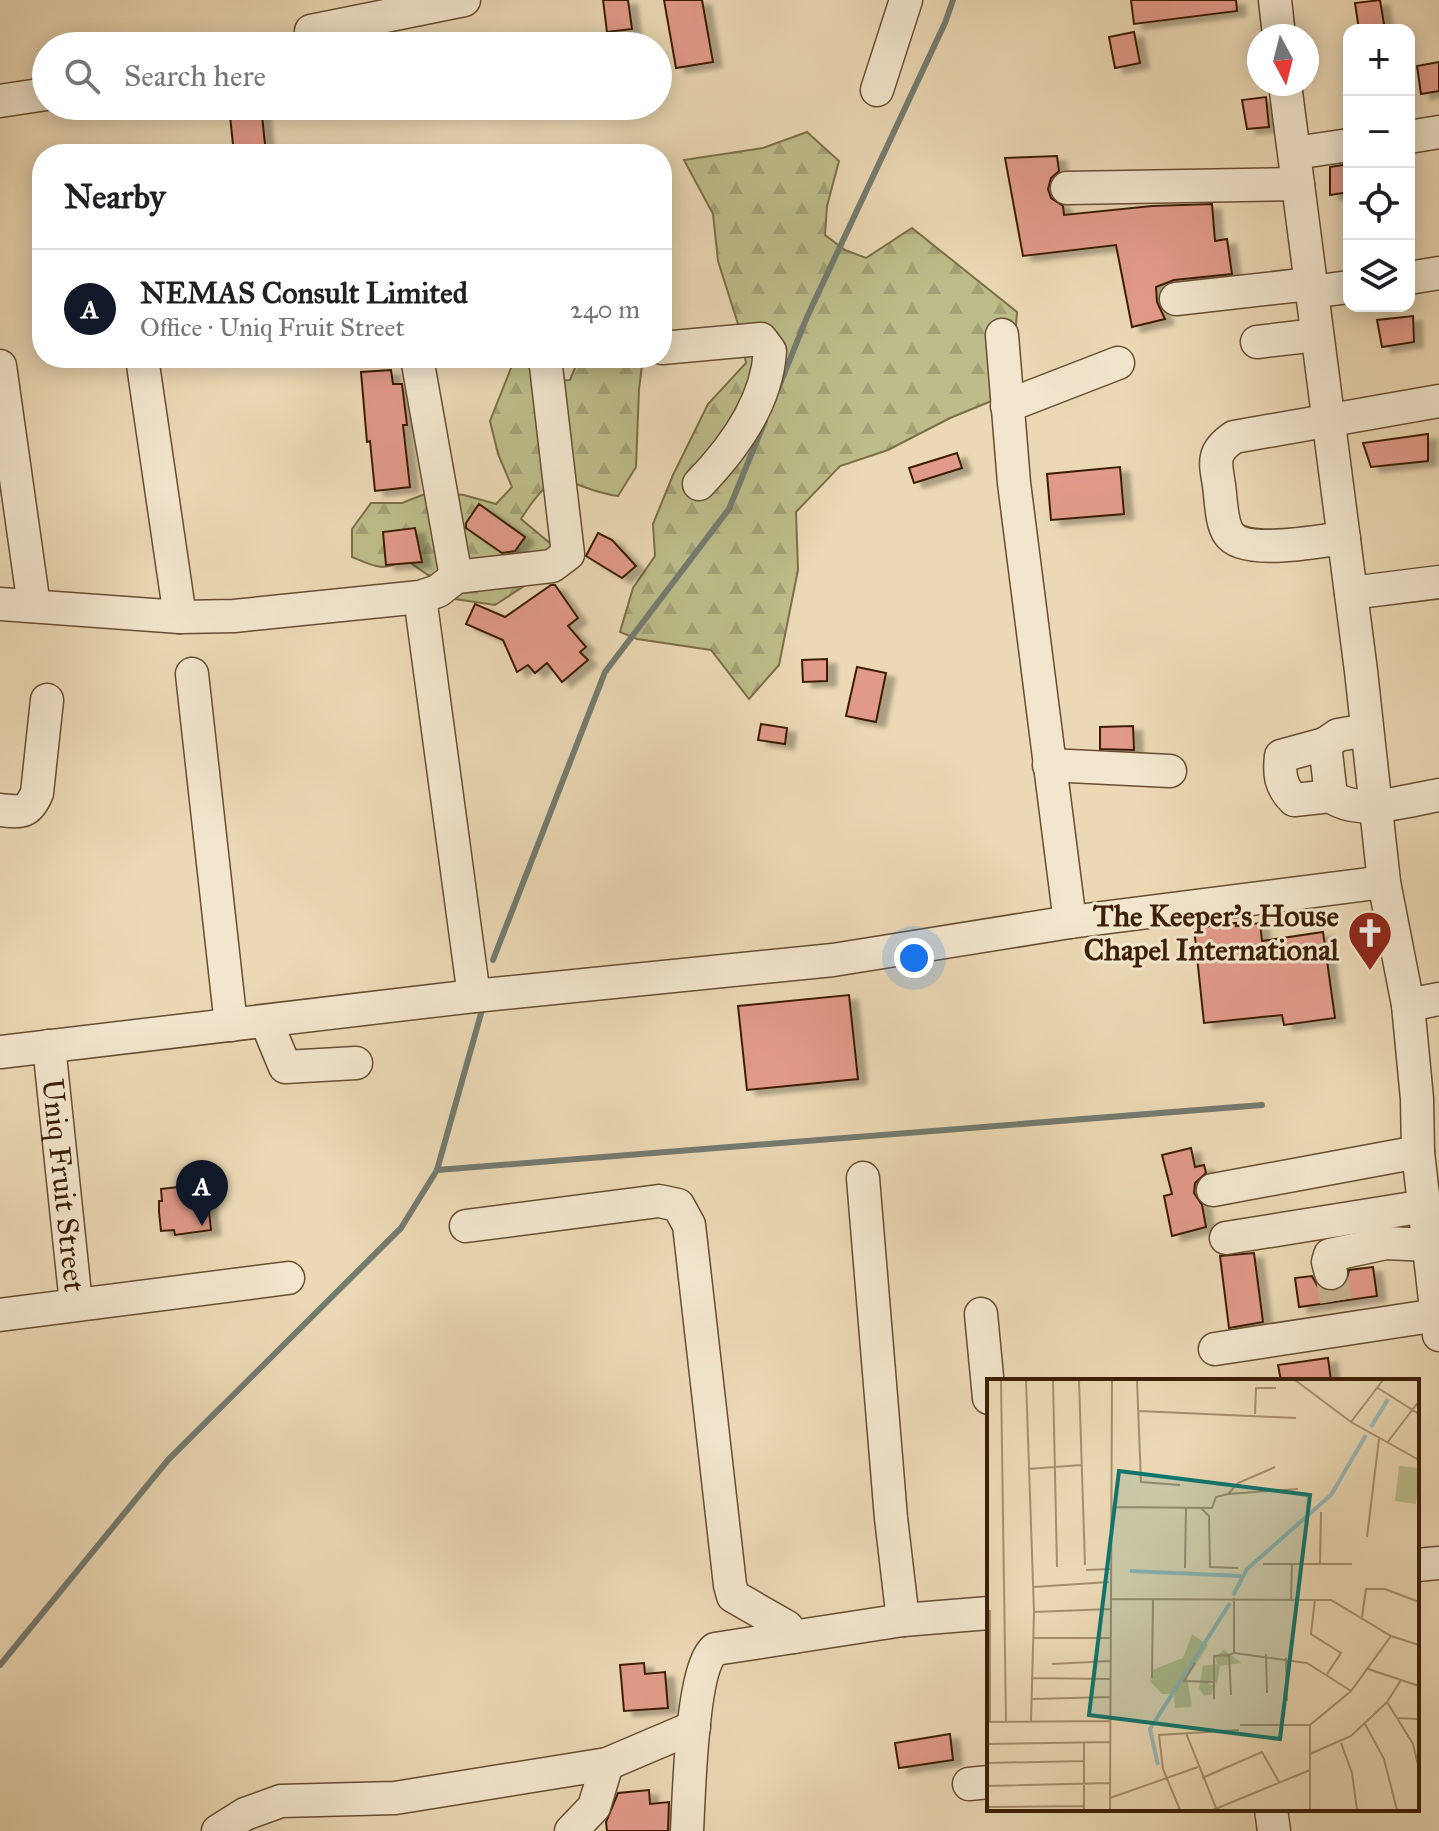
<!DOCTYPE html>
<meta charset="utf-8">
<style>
body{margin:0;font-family:"IM FELL Great Primer",serif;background:#f2f2f2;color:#202124}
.controls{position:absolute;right:24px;top:24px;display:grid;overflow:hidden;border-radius:16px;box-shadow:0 4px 20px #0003}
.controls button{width:72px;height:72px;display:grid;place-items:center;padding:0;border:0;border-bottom:2px solid #e0e0e0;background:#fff;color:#202124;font:40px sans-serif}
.compass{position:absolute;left:1247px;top:24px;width:72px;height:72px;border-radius:50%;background:#fff;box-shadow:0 4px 20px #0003;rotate:173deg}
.you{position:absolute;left:914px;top:958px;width:28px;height:28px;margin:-20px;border:6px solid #fff;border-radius:50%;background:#1a73e8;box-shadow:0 0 0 12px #1a73e833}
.badge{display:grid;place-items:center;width:52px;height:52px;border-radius:50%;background:#111827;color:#fff;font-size:26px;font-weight:700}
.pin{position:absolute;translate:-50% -66px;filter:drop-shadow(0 2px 4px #0008)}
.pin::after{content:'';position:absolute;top:42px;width:28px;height:24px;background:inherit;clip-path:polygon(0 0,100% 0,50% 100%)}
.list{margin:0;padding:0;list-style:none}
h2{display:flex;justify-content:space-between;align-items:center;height:104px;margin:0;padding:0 32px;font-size:34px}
h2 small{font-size:26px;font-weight:400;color:#757577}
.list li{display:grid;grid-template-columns:52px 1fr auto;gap:24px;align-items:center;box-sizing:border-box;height:120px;padding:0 32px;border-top:2px solid #e0e0e0}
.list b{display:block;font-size:30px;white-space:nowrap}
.list p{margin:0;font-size:26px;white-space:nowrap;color:#757577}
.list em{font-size:26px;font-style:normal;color:#757577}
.icon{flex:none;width:44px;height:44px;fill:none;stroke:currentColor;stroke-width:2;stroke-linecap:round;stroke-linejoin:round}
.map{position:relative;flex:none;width:1439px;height:1831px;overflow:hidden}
.search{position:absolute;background:#fff;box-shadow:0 4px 20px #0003;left:32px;top:32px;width:640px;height:88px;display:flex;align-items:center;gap:20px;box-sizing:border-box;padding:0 28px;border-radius:44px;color:#757577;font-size:30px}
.panel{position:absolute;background:#fff;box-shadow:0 4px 20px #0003;left:32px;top:144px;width:640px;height:224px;border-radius:32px}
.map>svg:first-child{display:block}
.forest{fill:url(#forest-firs);stroke:#7c6e48;stroke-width:2}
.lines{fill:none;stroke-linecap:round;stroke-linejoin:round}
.stream{stroke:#747b6f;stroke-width:6}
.building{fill:#e19a89;stroke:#3c1f06;stroke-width:2;filter:url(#shadow)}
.minor-tunnel{stroke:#c8b391;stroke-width:32;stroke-dasharray:32 16;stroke-linecap:butt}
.minor-casing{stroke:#684d32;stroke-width:35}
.minor{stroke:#f2e6ce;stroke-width:32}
.labels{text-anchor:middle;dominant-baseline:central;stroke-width:6;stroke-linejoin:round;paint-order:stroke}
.poi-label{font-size:30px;font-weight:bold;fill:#3c1f06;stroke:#f2e6ce;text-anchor:end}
.street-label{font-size:30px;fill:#3c1f06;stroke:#f2e6ce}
.inset-river{fill:none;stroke:#9ab8b5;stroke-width:4}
.inset-road{fill:none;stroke:#a58e6e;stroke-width:2}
.view{fill:#0f766e;fill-opacity:0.15;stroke:#0f766e;stroke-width:4}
.inset-edge{fill:none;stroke:#3c1f06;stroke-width:4}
</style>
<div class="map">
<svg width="1439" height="1831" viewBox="0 0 1439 1831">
<defs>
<pattern id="forest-firs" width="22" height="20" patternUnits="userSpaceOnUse" patternTransform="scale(2)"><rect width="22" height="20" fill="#bcbd8a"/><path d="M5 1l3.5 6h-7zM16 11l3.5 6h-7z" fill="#a2a276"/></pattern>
<filter id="shadow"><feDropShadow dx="9" dy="5" stdDeviation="2" flood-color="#0004"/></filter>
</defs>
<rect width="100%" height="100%" fill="#ebd8b4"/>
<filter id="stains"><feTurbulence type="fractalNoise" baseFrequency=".0025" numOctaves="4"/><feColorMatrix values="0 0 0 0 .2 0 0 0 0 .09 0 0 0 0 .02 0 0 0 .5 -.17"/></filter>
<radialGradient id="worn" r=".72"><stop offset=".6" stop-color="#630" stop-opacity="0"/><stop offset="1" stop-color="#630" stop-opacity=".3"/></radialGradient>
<g class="forest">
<path d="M807,132l32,29 -12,45 -2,29 20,15 21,8 46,-30 105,84 -6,81 -61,25 -62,32 -48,16 -44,46 2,58 -19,95 -30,34 -38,-49 -74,-11 -17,-7 13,-44 22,-32 -2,-32 20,-49 35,-71 38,-41 -8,-39 -20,-63 -5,-47 -29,-54 79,-12z"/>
<path d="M515,358h19l17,23 19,-1 9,-22h64l-4,31 -3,78 -18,29c-54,-7 -57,-41 -97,23l36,30 -22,30 -40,26 -40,-6 -7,-18 -20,-6 -23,-16c-20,14 -32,7 -53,-2v-28l19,-26h31l28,-11 34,3 32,9 16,-17 -14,-33 -8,-33z"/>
</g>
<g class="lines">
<g class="stream">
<path d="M778,389l29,-72 138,-294 8,-23"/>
<path d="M493,960l112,-288 124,-163 36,-88"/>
<path d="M437,1170l825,-65"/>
<path d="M0,1665l168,-205 233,-232 36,-58 45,-160"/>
</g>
</g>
<g class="building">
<path d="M603,0h25l4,29 -25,3z"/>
<path d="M664,0h38l11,62 -37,6z"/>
<path d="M1131,0h105l1,11 -103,13z"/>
<path d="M1380,0l5,30h-26l-4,-27z"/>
<path d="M1134,32l6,31 -25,5 -6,-31z"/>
<path d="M1439,62v29l-18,3 -4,-28z"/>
<path d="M1266,97l3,30 -22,2 -5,-29z"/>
<path d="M229,106h32l5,48h-32z"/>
<path d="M1057,156l2,15 -8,7 -3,11 3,9 12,8 1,9 88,-9 60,-2 3,37 12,-2 5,35 -58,6 -18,7 1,15 8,17 -33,8 -16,-82 -93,11 -18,-98z"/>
<path d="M1349,164v28l-19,3v-28z"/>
<path d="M1413,316l1,26 -32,5 -5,-27z"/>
<path d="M391,370l2,14h9l5,41h-4l7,62 -35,4 -5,-50 -3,1 -6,-70z"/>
<path d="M1428,434v27l-57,6 -8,-24z"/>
<path d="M957,453l5,15 -48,15 -5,-15z"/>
<path d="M1120,467l4,47 -73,6 -4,-46z"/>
<path d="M479,504l46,33 -10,14 -13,2 -36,-25v-5z"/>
<path d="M415,528l7,34 -36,3 -3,-33z"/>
<path d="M598,533l14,7 24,26 -14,12 -36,-22z"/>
<path d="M551,585h4l23,33 -10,8 18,21 -6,5 8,8 -26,22 -15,-19 -12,10 -7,-8 -11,7 -14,-32 -37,-16 9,-20 30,13z"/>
<path d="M827,659v22l-24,1 -1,-22z"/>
<path d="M857,667l29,6 -10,49 -30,-6z"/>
<path d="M761,724l26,4 -2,16 -27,-4z"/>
<path d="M1133,726l1,24 -34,-1v-22z"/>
<path d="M1236,923v3l24,-3 2,18 61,-9 12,86 -51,7 -2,-10 -78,8 -10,-95z"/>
<path d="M849,995l9,84 -111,11 -9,-84z"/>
<path d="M1191,1148l4,19 9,-2 2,8 -11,10 -1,10 8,12 4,22 -34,9 -8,-40 8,-2 -10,-39z"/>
<path d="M206,1184l5,46 -36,5 -1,-5 -13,1 -2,-19v-11h3l-1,-12z"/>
<path d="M1254,1253l9,69 -34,6 -9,-72z"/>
<path d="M1373,1267l4,29 -78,11 -4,-29 17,-2 6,11 9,4h8l10,-5 4,-16z"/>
<path d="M1328,1358l3,23h-50l-3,-16z"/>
<path d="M644,1663l1,11 20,-2 3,36 -44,3 -4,-46z"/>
<path d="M950,1734l3,26 -54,8 -4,-25z"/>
<path d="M649,1790l1,14 19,-2 -1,29h-61l-1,-9 12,-29z"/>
</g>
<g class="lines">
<path class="minor-tunnel" d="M1331,1273l5,28"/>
<g class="minor-casing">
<g id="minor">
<path d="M1275,0l4,36"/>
<path d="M311,31l153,-31"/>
<path d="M1285,84l76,587 23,211 24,123 9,94 1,53 21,183"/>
<path d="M877,90l29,-90"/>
<path d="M0,101l46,-7"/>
<path d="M1409,137l30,-5"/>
<path d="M1295,153l54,-8"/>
<path d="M1067,188l231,-4"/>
<path d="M1409,278l30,-5"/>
<path d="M1311,292l38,-5"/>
<path d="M1176,299l134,-15"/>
<path d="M1002,335l12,148 56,439"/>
<path d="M1257,342l60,-7"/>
<path d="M662,348l99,-9 9,12c-3,51 -36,97 -71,133"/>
<path d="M142,358l38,259"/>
<path d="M0,366l34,240"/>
<path d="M1007,406l111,-43"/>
<path d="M1344,538c-25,3 -100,18 -115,-4 -8,-11 -8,-35 -10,-49 -4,-24 -7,-33 15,-48l205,-36"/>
<path d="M456,577l96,-11 16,-12 -23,-196"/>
<path d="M1351,593l88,-11"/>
<path d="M420,597l54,399"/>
<path d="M0,604l180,13 54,-1 186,-19 18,-6 18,-14 -39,-219"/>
<path d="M192,674l39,351"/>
<path d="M1367,730l-29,5 -13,9 6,52c27,21 77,4 108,-1"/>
<path d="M1325,744l-44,12c-2,18 -1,30 13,44l37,-4"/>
<path d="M1049,765l121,6"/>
<path d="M0,810c21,2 28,4 37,-17l10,-93"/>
<path d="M1408,1005l31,-6"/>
<path d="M266,1021l19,46 71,-4"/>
<path id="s1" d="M49,1046l27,258"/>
<path d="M0,1052l474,-56 359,-36 237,-38 314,-40"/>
<path d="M863,1178l28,340 12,102"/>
<path d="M1213,1190l205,-38"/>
<path d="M466,1226l193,-25 19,4 11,20 41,360 3,11 54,31 7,10"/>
<path d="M1226,1238l199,-32"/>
<path d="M1331,1273l-3,-11 2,-7 56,-12 43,2"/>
<path d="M981,1314l8,84"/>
<path d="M0,1315l288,-37"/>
<path d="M1215,1349l222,-34"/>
<path d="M1417,1565l22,-2"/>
<path d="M969,1784l20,-2"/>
<path d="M1271,1809l3,22"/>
<path d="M218,1831l27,-17 36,-13 114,-3 212,-34 87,-37"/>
<path d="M571,1831l23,-24 13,-43"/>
<path d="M687,1831c2,-34 4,-162 28,-182l188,-29 86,-7"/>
</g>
</g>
<use href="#minor" class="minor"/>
</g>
<defs>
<g id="church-pin" transform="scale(2.3)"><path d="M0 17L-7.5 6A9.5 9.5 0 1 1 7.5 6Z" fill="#8f2418" stroke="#f2e6ce"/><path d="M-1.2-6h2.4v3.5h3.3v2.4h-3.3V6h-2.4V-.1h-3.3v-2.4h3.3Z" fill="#fff"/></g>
</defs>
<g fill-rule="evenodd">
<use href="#church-pin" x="1370" y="933"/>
</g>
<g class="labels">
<g class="poi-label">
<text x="1339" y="916">The Keeper's House<tspan x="1339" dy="34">Chapel International</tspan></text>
</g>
<g class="street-label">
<text stroke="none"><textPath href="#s1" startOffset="140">Uniq Fruit Street</textPath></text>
</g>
</g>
<g transform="translate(987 1379)">
<rect width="432" height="432" fill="#ebd8b4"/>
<path d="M205,255l16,11 -21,33 5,29 -17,1 -1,-14h-12l-12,-13 2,-11 31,-12zM237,271l18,13 -22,3 -3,18 -4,-5 -5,5 6,1 -2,9 -8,2 -5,-8 4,-22 14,-2 -2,-7z" fill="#bcbd8a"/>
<path d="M412,87l20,2 -3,36 -21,-3z" fill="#bcbd8a"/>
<path class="inset-river" d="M384,48l17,-28M143,192l111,5M246,216l14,-26 84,-74 35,-60M171,386l-8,-36 80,-126"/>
<path class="inset-road" d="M14,1l5,341M39,1l8,232 -3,109M66,1l4,187M92,1l6,185M150,1l4,102 39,3M308,1l56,42 68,38M391,9l41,26M152,32l157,7M268,35l1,-26h20M364,43l32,-42M400,64l32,-42M41,90l53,-4M241,115l10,-11 37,-16M124,128l101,1 4,-11 12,-3 70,-5M214,129l8,8 1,51 28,1M380,158l12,-98M276,185h89M333,185l1,-52M198,189l1,-60M99,191l24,-1M46,208l76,-5M247,219v55M123,220l221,1 60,36 28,9M304,220l1,-35M328,220l-4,35 30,19 -14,21M3,231v112M47,233l76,-3M375,238l4,-28h19l34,13M47,259h76M279,275l1,39M299,279l1,43M208,284l-11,18 30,1M65,285l58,-3M381,290l51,17M45,299l78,1M165,299l1,-79M244,316l-2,-40 5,-2 73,10 44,28M44,320l79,-2M227,320v-43l15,-1M400,323l10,16 22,1M410,339l16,26 6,25M0,343l123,-1M378,345l19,35 13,51M253,346h70l41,-34 40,-55M199,354l30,75M354,364l11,30 5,37M0,365l124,-2M323,375l41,-18 36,-34 14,-22M0,384l97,-2M215,399l60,-26 17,30M0,407l123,-3M123,419l88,-31M0,428l97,-1M97,431v-68M123,431l2,-430M193,431l-17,-41 -4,-34 80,-5M226,431l97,-40M323,431v-85"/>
<path class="view" d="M132,92l191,24 -30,244 -191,-24z"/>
<rect width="432" height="432" class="inset-edge"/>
</g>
<rect width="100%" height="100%" filter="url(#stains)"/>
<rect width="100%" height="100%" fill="url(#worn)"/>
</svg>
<div class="controls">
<button>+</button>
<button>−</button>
<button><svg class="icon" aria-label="locate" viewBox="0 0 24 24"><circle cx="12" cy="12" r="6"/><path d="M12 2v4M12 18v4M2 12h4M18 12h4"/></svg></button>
<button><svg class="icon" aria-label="layers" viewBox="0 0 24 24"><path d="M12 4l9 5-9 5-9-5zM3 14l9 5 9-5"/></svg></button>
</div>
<svg class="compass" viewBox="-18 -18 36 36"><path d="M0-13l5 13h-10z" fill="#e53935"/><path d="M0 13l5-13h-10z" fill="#757577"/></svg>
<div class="you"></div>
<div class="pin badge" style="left:202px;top:1226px">A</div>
<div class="search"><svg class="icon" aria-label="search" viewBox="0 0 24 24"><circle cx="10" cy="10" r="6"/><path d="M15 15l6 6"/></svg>Search here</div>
<section class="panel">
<h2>Nearby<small></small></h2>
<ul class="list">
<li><span class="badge">A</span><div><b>NEMAS Consult Limited</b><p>Office · Uniq Fruit Street</p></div><em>240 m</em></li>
</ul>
</section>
</div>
